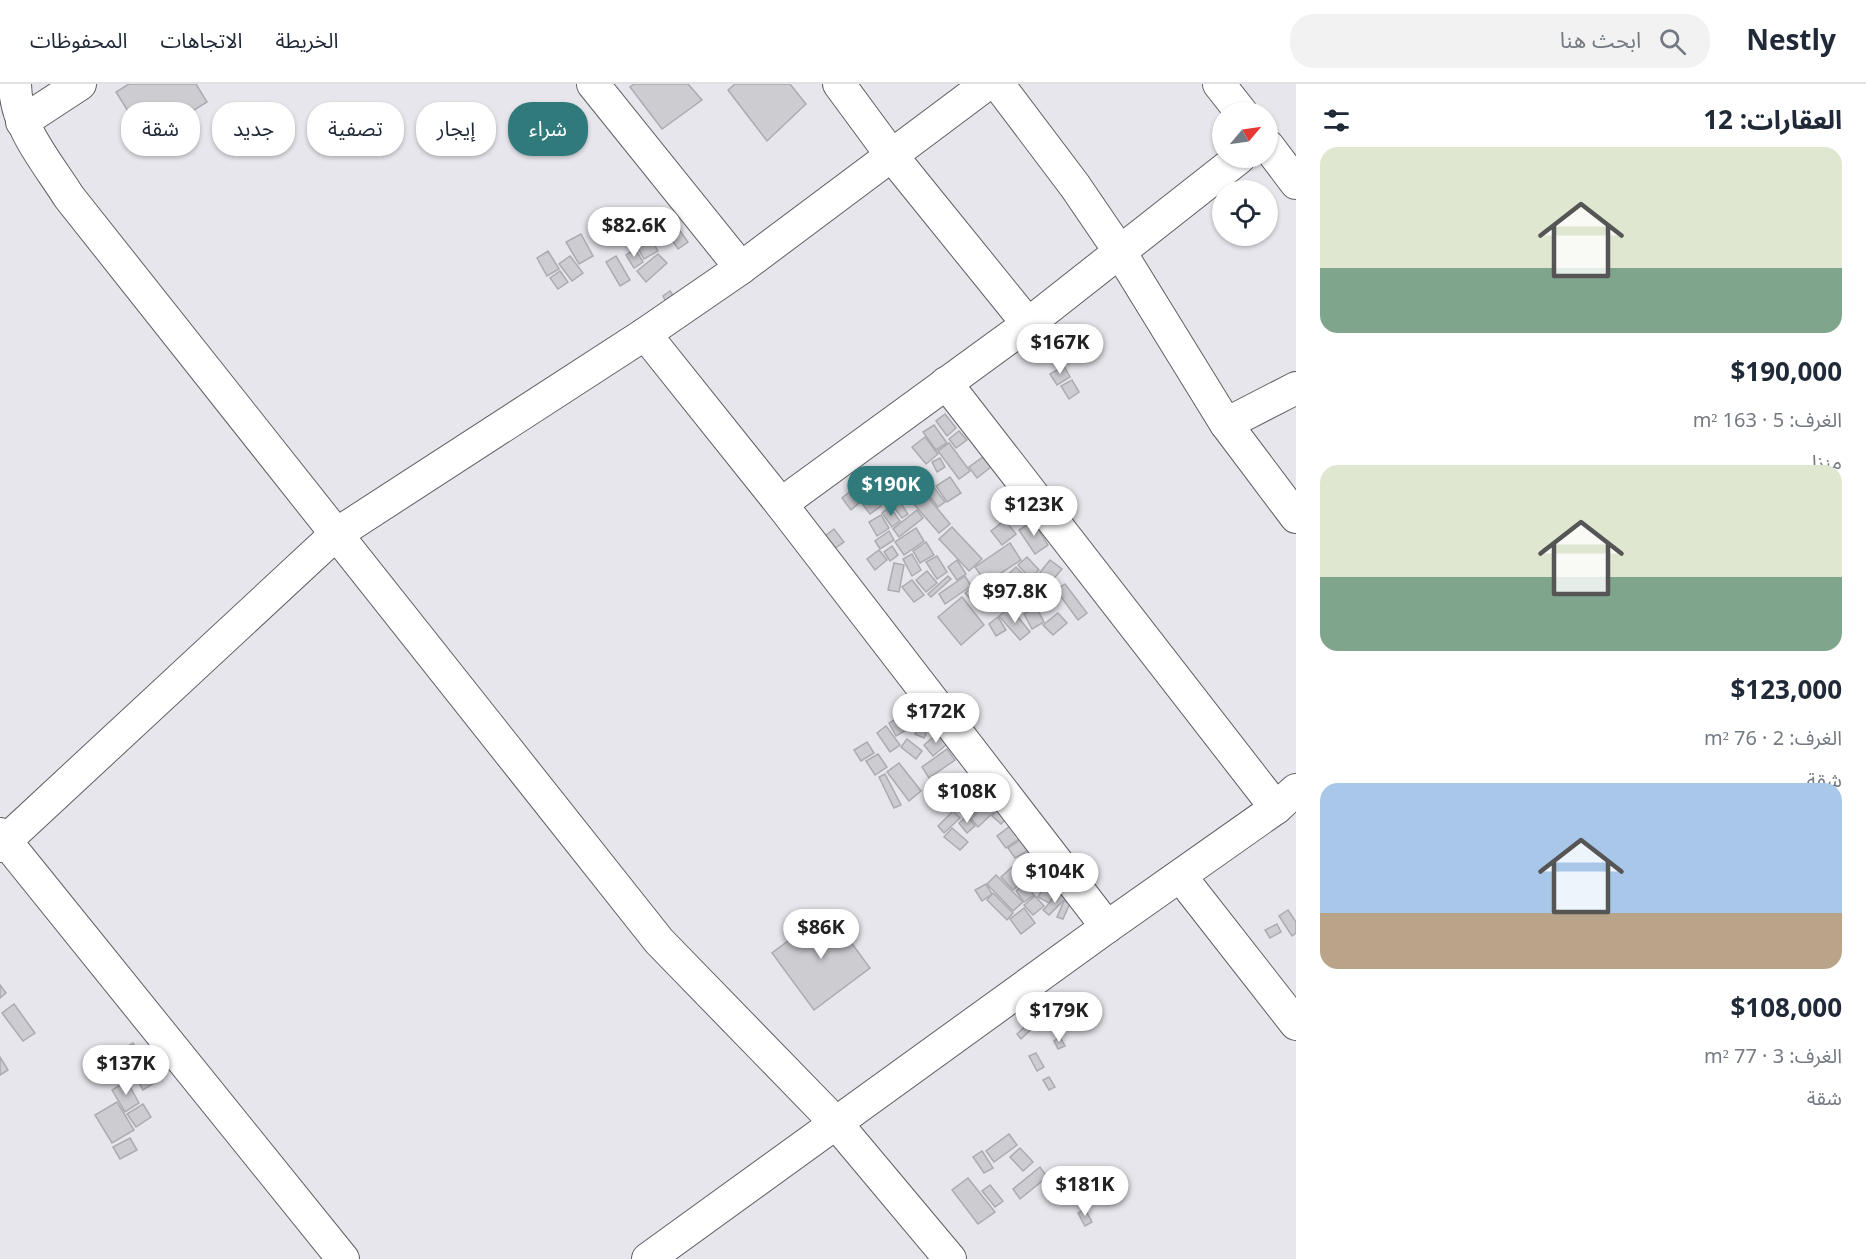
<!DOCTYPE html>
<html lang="ar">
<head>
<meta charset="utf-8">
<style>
  :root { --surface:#fff; --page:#f2f2f3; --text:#1f2937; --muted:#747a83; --line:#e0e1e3; --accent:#317a7b }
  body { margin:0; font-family:Georgia,"Noto Sans Arabic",serif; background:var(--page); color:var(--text); direction:rtl; height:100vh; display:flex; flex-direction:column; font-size:22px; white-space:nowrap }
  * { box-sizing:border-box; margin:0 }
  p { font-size:20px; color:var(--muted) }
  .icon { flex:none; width:33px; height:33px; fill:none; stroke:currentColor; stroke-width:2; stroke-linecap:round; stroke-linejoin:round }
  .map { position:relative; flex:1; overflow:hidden; direction:ltr }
  .sheet { display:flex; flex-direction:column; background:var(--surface); width:570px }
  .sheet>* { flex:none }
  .hud { position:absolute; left:18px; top:18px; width:570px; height:54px; direction:rtl; display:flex; gap:12px }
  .needle { width:39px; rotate:61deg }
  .tools { position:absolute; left:1212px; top:18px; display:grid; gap:12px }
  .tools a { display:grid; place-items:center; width:66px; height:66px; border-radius:50%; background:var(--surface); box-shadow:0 2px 4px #0004; font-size:30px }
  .price { position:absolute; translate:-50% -51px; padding:0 14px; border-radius:21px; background:#fff; color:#222; font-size:20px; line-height:39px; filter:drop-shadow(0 2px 3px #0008) }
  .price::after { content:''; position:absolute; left:50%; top:36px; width:18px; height:14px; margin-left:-9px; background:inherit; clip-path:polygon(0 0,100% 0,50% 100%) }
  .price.on { background:var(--accent); color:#fff }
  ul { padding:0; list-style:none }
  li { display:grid; align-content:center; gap:12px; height:318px; padding:0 24px }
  li span { display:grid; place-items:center; height:186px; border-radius:18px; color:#555 }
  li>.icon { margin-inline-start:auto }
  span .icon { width:108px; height:108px; fill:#fffc; stroke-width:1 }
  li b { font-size:26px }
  h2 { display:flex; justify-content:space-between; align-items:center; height:72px; padding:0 24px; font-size:26px }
  .tag { padding:0 21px; border-radius:24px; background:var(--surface); box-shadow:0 2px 4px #0004; font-size:21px; line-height:54px }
  .tag.on { background:var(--accent); color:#fff }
  header { display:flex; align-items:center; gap:36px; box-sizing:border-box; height:84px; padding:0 30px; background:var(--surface); border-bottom:2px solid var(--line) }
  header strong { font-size:28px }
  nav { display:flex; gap:33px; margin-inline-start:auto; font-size:21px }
  .search { width:420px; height:54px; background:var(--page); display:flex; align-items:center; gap:15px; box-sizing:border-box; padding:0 21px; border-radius:24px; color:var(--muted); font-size:22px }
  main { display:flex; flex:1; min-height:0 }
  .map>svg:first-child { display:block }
</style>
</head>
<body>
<header>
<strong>Nestly</strong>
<div class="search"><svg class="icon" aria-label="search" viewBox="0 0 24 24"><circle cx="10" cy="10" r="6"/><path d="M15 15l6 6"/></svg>ابحث هنا</div>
<nav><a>الخريطة</a><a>الاتجاهات</a><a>المحفوظات</a></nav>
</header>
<main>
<section class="sheet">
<h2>العقارات: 12<svg class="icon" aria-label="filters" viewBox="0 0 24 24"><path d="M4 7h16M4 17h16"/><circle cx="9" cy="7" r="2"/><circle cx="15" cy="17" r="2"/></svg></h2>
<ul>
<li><span style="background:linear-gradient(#dfe7d0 65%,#7fa58c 0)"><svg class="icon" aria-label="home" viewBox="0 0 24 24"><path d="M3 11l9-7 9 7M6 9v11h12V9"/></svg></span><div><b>$190,000</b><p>الغرف: 5 · 163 m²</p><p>منزل</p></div></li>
<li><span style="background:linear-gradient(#dfe7d0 60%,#7fa58c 0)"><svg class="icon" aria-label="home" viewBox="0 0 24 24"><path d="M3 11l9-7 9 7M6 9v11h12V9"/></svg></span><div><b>$123,000</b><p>الغرف: 2 · 76 m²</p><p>شقة</p></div></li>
<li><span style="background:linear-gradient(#a9c7e8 70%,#b9a48a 0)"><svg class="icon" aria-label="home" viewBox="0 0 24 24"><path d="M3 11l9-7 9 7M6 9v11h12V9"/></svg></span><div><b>$108,000</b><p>الغرف: 3 · 77 m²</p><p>شقة</p></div></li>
</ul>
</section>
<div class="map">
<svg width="1296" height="1175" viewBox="0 0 1296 1175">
  <rect width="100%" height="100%" fill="#e6e6ec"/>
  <g fill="#ccccd1" stroke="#abacb1" stroke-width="1.5">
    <polygon points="129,0 196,0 207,18 146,56 116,8"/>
    <polygon points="634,0 688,0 702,16 662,45 630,3"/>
    <polygon points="735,0 790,0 806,20 767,57 728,6"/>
    <polygon points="668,130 688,158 678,165 659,136"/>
    <polygon points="581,150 593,172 579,180 566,158"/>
    <polygon points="651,155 658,167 644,175 637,163"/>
    <polygon points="635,165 643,178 634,184 626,171"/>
    <polygon points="548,167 559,185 547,192 537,174"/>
    <polygon points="658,170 667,179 646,198 637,187"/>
    <polygon points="570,172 583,189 572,197 559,180"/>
    <polygon points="616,172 630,196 620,202 606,178"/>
    <polygon points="560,187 568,198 558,205 550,194"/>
    <polygon points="670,207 677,218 669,223 663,212"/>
    <polygon points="1064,282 1070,293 1057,301 1050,290"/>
    <polygon points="1072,296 1079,308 1069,315 1061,302"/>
    <polygon points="945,330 956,344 947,352 936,337"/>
    <polygon points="934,341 947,359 936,366 923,348"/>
    <polygon points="959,347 967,356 956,364 949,355"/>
    <polygon points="925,353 938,370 926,380 912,363"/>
    <polygon points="949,359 970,387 959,395 938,367"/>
    <polygon points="983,373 991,383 977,394 969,383"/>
    <polygon points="940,374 945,383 937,388 932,378"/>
    <polygon points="876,386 889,405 879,412 865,394"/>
    <polygon points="950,393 961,409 947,418 936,402"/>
    <polygon points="927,394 945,418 938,423 920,400"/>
    <polygon points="863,398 881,422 870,430 852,406"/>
    <polygon points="897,400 905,411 890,423 881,413"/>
    <polygon points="918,401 950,440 939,449 906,411"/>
    <polygon points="852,406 860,418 851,426 842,414"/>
    <polygon points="900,418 908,430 902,434 893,422"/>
    <polygon points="890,423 900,437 892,443 882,429"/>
    <polygon points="917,426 923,434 899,453 893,445"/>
    <polygon points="881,431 889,444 877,452 869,438"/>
    <polygon points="1005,436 1016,450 1002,461 991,447"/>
    <polygon points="1033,437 1048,461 1035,470 1019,446"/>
    <polygon points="952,443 982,475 969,487 939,455"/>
    <polygon points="916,444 924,457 904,471 895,458"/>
    <polygon points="834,445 844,458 825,471 816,459"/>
    <polygon points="889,447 894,456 880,465 875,457"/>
    <polygon points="926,458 934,471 920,479 913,467"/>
    <polygon points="1010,459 1021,476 986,499 975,483"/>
    <polygon points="892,462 898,471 890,477 884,468"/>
    <polygon points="879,466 887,476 875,486 867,475"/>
    <polygon points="912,470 921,486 912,492 903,475"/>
    <polygon points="937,472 947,488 937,495 926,478"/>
    <polygon points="1027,473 1039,486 1030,494 1018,481"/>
    <polygon points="957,476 966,490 957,496 948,483"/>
    <polygon points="1050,476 1062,485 1032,521 1021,512"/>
    <polygon points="894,479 904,481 899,508 888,506"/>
    <polygon points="1016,483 1030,497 1016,510 1003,495"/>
    <polygon points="927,487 937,499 926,508 916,496"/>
    <polygon points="948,492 951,495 931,513 928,510"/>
    <polygon points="965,492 971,502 945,520 939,510"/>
    <polygon points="912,496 924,511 914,518 902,503"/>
    <polygon points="1065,500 1087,529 1078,536 1056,506"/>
    <polygon points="975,501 988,515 978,523 965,509"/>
    <polygon points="1055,505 1060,514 1044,523 1040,514"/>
    <polygon points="962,513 984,541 961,561 938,533"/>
    <polygon points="1010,523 1030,548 1020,556 999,532"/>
    <polygon points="1036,523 1044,538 1032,545 1024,530"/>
    <polygon points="1058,529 1067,539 1053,551 1043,541"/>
    <polygon points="998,533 1006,546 996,552 989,540"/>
    <polygon points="920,626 923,631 917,635 914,631"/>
    <polygon points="902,631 910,644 896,652 889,639"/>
    <polygon points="922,635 931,639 924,654 915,650"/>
    <polygon points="886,642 900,661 890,668 877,649"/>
    <polygon points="938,649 947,660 933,672 924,661"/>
    <polygon points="907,655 922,667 916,675 901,663"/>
    <polygon points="867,658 874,669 861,677 854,666"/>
    <polygon points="947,665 955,676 929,694 922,683"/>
    <polygon points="878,670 887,683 875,691 866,677"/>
    <polygon points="899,679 921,707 909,717 887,688"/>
    <polygon points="885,690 901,721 894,724 879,693"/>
    <polygon points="982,708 988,717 980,722 974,713"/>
    <polygon points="971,715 979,725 970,733 962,723"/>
    <polygon points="989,717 997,725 978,743 971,735"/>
    <polygon points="997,726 1007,734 1001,740 992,732"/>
    <polygon points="953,727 960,734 944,749 938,742"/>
    <polygon points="967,732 975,742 967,749 959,739"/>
    <polygon points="1010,742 1019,755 1006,764 997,752"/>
    <polygon points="952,744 968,758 960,766 944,753"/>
    <polygon points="1020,756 1027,767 1015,774 1008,764"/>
    <polygon points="1027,767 1033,776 1025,782 1019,773"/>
    <polygon points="1037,776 1049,791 1039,799 1027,785"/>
    <polygon points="1012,783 1024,796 1013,806 1001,793"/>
    <polygon points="996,791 1023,818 1013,827 987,800"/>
    <polygon points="1047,798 1058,804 1049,819 1038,813"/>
    <polygon points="986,800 992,810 982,817 975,806"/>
    <polygon points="1025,800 1034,811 1024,818 1016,807"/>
    <polygon points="1060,808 1066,814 1049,831 1043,826"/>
    <polygon points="993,809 1013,829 1007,836 987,816"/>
    <polygon points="1035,812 1044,822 1033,831 1024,821"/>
    <polygon points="1064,817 1070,819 1063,835 1057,833"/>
    <polygon points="1024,824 1035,839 1021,850 1010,835"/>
    <polygon points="1288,826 1296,838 1296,849 1292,852 1279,832"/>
    <polygon points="828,827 870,884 814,926 772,869"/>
    <polygon points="1277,840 1281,848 1270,854 1265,846"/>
    <polygon points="0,901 6,909 0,914"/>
    <polygon points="14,920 35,949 23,957 2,929"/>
    <polygon points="1036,932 1040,937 1021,955 1017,950"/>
    <polygon points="1060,953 1065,962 1058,965 1054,957"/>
    <polygon points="133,959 156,998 143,1006 120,967"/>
    <polygon points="1036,969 1044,983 1037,987 1029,972"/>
    <polygon points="0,973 8,986 0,991"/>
    <polygon points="1049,993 1055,1003 1049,1006 1043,996"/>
    <polygon points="127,997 139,1019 125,1028 112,1006"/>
    <polygon points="117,1018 134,1046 112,1059 95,1031"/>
    <polygon points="143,1020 151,1033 136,1043 127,1030"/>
    <polygon points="1009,1050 1017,1061 994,1078 986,1067"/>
    <polygon points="130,1054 137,1066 120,1075 113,1063"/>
    <polygon points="1020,1064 1033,1078 1023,1087 1010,1073"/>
    <polygon points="982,1067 993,1084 984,1089 973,1073"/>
    <polygon points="1040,1083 1047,1093 1020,1115 1013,1105"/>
    <polygon points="968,1094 995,1128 978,1140 952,1106"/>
    <polygon points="1106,1097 1118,1115 1108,1121 1097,1103"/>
    <polygon points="990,1101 1003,1117 995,1123 982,1107"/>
    <polygon points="1085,1125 1092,1138 1085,1142 1078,1129"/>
  </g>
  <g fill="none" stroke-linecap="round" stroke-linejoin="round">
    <g stroke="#5f5f64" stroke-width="34">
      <g id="street">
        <path d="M15,0C15,42 47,78 69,113L659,857L836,1039L950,1175"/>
        <polyline points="593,0 741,184"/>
        <polyline points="839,0 892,72 1028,240"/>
        <polyline points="998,0 1075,102 1120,168 1226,340 1296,433"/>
        <polyline points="1219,0 1241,28"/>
        <polyline points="22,38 80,0"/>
        <polyline points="1268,62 1296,99"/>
        <polyline points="645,250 781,420 1107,843"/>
        <polyline points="946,299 1276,724"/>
        <polyline points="1226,340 1296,304"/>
        <polyline points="781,420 1028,240 1239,74"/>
        <polyline points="0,750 343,1175"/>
        <polyline points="0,762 335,451 645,250 741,184 987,0"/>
        <polyline points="1181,793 1296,940"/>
        <polyline points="648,1175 1107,843 1276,724 1296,706"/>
      </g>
    </g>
    <use href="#street" stroke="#fff" stroke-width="32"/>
  </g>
</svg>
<div class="tools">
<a><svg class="needle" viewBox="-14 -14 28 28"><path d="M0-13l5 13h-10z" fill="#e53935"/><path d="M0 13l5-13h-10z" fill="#747a83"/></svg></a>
<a><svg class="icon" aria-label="locate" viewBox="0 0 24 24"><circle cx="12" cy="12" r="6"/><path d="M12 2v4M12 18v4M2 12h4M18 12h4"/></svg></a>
</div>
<b class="price" style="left:634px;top:174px">$82.6K</b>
<b class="price" style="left:1060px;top:291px">$167K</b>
<b class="price on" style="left:891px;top:433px">$190K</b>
<b class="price" style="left:1034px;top:453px">$123K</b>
<b class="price" style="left:1015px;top:540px">$97.8K</b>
<b class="price" style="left:936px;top:660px">$172K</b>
<b class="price" style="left:967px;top:740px">$108K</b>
<b class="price" style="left:1055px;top:820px">$104K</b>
<b class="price" style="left:821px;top:876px">$86K</b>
<b class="price" style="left:1059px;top:959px">$179K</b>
<b class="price" style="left:126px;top:1012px">$137K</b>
<b class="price" style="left:1085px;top:1133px">$181K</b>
<div class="hud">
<a class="tag on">شراء</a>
<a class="tag">إيجار</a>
<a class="tag">تصفية</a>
<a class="tag">جديد</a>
<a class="tag">شقة</a>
</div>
</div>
</main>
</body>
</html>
